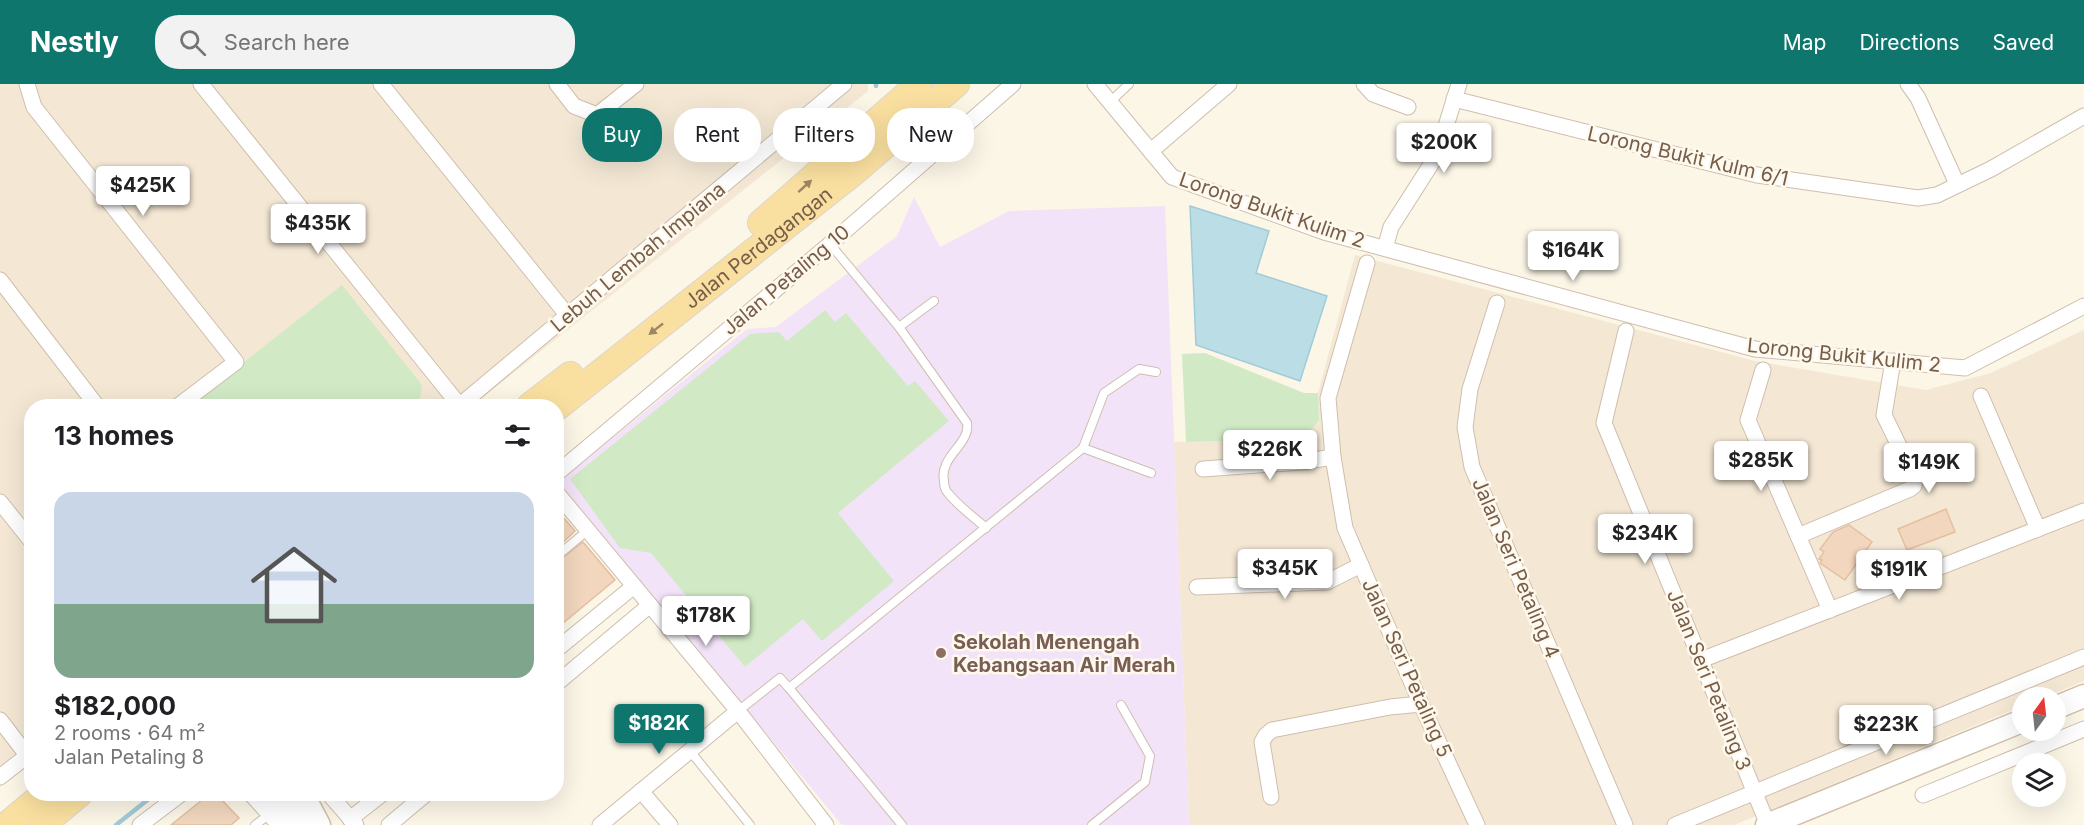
<!DOCTYPE html>
<html lang="en">
<head>
<meta charset="utf-8">
<style>
  :root { --surface:#fff; --page:#f2f2f2; --text:#202124; --muted:#757577; --accent:#0f766e }
  body { margin:0; font-family:Inter,sans-serif; background:var(--page); color:var(--text); height:100vh; display:flex; flex-direction:column; font-size:22px; white-space:nowrap }
  * { box-sizing:border-box; margin:0 }
  p { font-size:20px; color:var(--muted) }
  .icon { flex:none; width:33px; height:33px; fill:none; stroke:currentColor; stroke-width:2; stroke-linecap:round; stroke-linejoin:round }
  .map { position:relative; flex:1; overflow:hidden }
  .sheet { position:absolute; left:24px; top:315px; width:540px; height:402px; display:flex; flex-direction:column; background:var(--surface); border-radius:24px; box-shadow:0 6px 24px #0002 }
  .sheet>* { flex:none }
  .guide { position:absolute; left:582px; top:24px; width:570px; height:54px; display:flex; gap:12px }
  .needle { width:39px; rotate:15deg }
  .fabs { position:absolute; left:2012px; top:603px; display:grid; gap:12px }
  .fabs a { display:grid; place-items:center; width:54px; height:54px; border-radius:50%; background:var(--surface); box-shadow:0 6px 24px #0002; font-size:30px }
  .price { position:absolute; translate:-50% -51px; padding:0 14px; border-radius:6px; background:#fff; color:#222; font-size:20px; line-height:39px; filter:drop-shadow(0 2px 3px #0008) }
  .price::after { content:''; position:absolute; left:50%; top:36px; width:18px; height:14px; margin-left:-9px; background:inherit; clip-path:polygon(0 0,100% 0,50% 100%) }
  .price.selected { background:var(--accent); color:#fff }
  ul { padding:0; list-style:none }
  li { display:grid; align-content:center; gap:12px; height:318px; padding:0 30px }
  li span { display:grid; place-items:center; height:186px; border-radius:18px; color:#555 }
  li>.icon { margin-inline-start:auto }
  span .icon { width:108px; height:108px; fill:#fffc; stroke-width:1 }
  li b { font-size:26px }
  h2 { display:flex; justify-content:space-between; align-items:center; height:72px; padding:0 30px; font-size:26px }
  .tag { padding:0 21px; border-radius:24px; background:var(--surface); box-shadow:0 6px 24px #0002; font-size:21px; line-height:54px }
  .tag.selected { background:var(--accent); color:#fff }
  header { display:flex; align-items:center; gap:36px; box-sizing:border-box; height:84px; padding:0 30px; background:var(--accent); color:#fff }
  header strong { font-size:28px }
  nav { display:flex; gap:33px; margin-inline-start:auto; font-size:21px }
  .search { width:420px; height:54px; background:var(--page); display:flex; align-items:center; gap:15px; box-sizing:border-box; padding:0 21px; border-radius:24px; color:var(--muted); font-size:22px }
  .map>svg:first-child { display:block }
</style>
</head>
<body>
<header>
<strong>Nestly</strong>
<div class="search"><svg class="icon" aria-label="search" viewBox="0 0 24 24"><circle cx="10" cy="10" r="6"/><path d="M15 15l6 6"/></svg>Search here</div>
<nav><a>Map</a><a>Directions</a><a>Saved</a></nav>
</header>
<div class="map">
<svg width="2084" height="741" viewBox="0 0 2084 741">
  <rect width="100%" height="100%" fill="#fcf6e7"/>
  <g fill="#f4e8d5">
    <polygon points="0,0 868,0 868,7 472,322 32,322 31,676 0,703"/>
    <polygon points="1355,171 1755,277 1926,306 1991,289 2084,246 2084,597 2044,613 2022,614 2022,622 1734,741 1189,741 1174,358 1306,354 1319,336 1318,309"/>
  </g>
  <polygon fill="#f3e3f9" points="914,113 940,163 1009,127 1165,122 1189,741 842,741 558,398 747,245 776,243 897,152"/>
  <g fill="#d1eac5">
    <polygon points="342,201 422,301 419,322 188,322"/>
    <polygon points="825,226 835,238 846,229 908,302 915,297 949,337 838,429 894,497 822,557 803,535 745,583 651,469 620,464 570,395 750,250 779,248 787,257"/>
    <polygon points="1205,269 1304,309 1318,309 1319,336 1306,354 1186,358 1182,270"/>
  </g>
  <polygon fill="#bbdde6" stroke="#a1cbd8" stroke-width="1.5" points="1190,122 1269,147 1256,189 1327,212 1300,297 1196,261"/>
  <g fill="none" stroke-linecap="round" stroke-linejoin="round">
    <g stroke="#a1cbd8" stroke-width="4.5">
      <polyline points="876,0 876,2"/>
      <polyline points="116,741 155,710"/>
    </g>
  </g>
  <g fill="#f2d7be" stroke="#e4bf9f" stroke-width="1.5">
    <polygon points="556,425 575,447 556,465"/>
    <polygon points="1946,425 1955,448 1907,466 1898,445"/>
    <polygon points="1849,441 1872,458 1845,496 1820,479 1822,476 1819,475 1824,468 1820,465 1833,448"/>
    <polygon points="583,458 615,496 556,545 556,479"/>
    <polygon points="207,712 220,714 239,734 231,741 171,741"/>
  </g>
  <g fill="none" stroke-linecap="round" stroke-linejoin="round">
    <g stroke="#cebead" stroke-width="10">
      <g id="lane">
        <polyline points="1110,18 1129,0"/>
        <path d="M830,160L899,243L967,339C971,360 939,372 944,397C944,401 945,406 948,409C958,422 974,433 986,444"/>
        <polyline points="899,243 934,217"/>
        <polyline points="1083,364 1151,389"/>
        <polyline points="556,473 588,446"/>
        <polyline points="789,604 902,741"/>
        <polyline points="738,627 780,594 789,604 1083,364 1104,309 1139,285 1156,288"/>
        <polyline points="690,667 750,741"/>
        <polyline points="255,741 270,730"/>
        <polyline points="1092,741 1145,698 1150,672 1121,621"/>
      </g>
    </g>
    <g stroke="#cebead" stroke-width="17">
      <g id="street">
        <polyline points="27,0 34,23 236,278 178,322"/>
        <polyline points="201,0 460,322"/>
        <polyline points="381,0 568,232"/>
        <polyline points="557,0 574,22 597,31 636,0"/>
        <polyline points="1095,0 1172,93 1324,148 1755,265 1965,284 2084,222"/>
        <polyline points="1364,0 1373,10 1408,23"/>
        <polyline points="1908,0 1918,14 1957,100"/>
        <polyline points="1454,15 1757,91 1918,114 1937,111 1991,85 2084,32"/>
        <polyline points="1151,67 1229,0"/>
        <polyline points="1385,164 1391,143 1437,71 1459,0"/>
        <polyline points="1367,179 1328,314 1333,373 1345,444 1421,620 1477,741"/>
        <polyline points="0,196 97,322"/>
        <polyline points="1497,219 1470,305 1465,343 1472,383 1625,741"/>
        <polyline points="1626,247 1604,339 1768,741"/>
        <polyline points="1763,286 1748,336 1830,526"/>
        <polyline points="1981,312 2038,445"/>
        <polyline points="459,322 844,0"/>
        <polyline points="1203,385 1301,378 1333,373"/>
        <polyline points="556,390 830,160 1013,0"/>
        <polyline points="556,408 738,627 826,741"/>
        <polyline points="0,418 32,458"/>
        <polyline points="1798,452 1910,405 1914,402 1915,395 1884,331 1893,277"/>
        <polyline points="1197,503 1327,498 1361,481"/>
        <polyline points="556,566 634,502"/>
        <polyline points="1701,576 2084,427"/>
        <polyline points="556,600 650,521"/>
        <polyline points="0,636 27,671"/>
        <polyline points="0,693 32,668"/>
        <polyline points="641,707 670,741"/>
        <polyline points="251,710 279,741"/>
        <polyline points="329,710 356,741"/>
        <polyline points="1923,711 2084,645"/>
        <polyline points="1271,713 1262,658 1266,651 1272,646 1390,623 1421,620"/>
        <polyline points="350,735 382,710"/>
        <polyline points="140,741 181,710"/>
        <polyline points="389,741 426,710"/>
        <polyline points="600,741 738,627"/>
        <polyline points="1675,741 2084,573"/>
      </g>
    </g>
    <g stroke="#d1bfaa" stroke-width="25">
      <g id="secondary">
        <polyline points="2055,624 2084,612"/>
        <polyline points="273,710 289,730 303,741"/>
        <polyline points="298,710 309,722 319,741"/>
        <polyline points="1767,741 2022,637"/>
      </g>
    </g>
    <g stroke="#dbd5d0" stroke-width="28">
      <g id="primary">
        <polyline points="761,139 919,0"/>
        <polyline points="530,322 570,291"/>
        <path id="s1" d="M556,324L854,88L956,0"/>
        <polyline points="7,741 44,710"/>
        <polyline points="42,741 79,710"/>
      </g>
    </g>
    <use href="#lane" stroke="#fff" stroke-width="8"/>
    <use href="#street" stroke="#fff" stroke-width="15"/>
    <use href="#secondary" stroke="#fff" stroke-width="22"/>
    <use href="#primary" stroke="#fae0a0" stroke-width="26"/>
  </g>
  <defs><path id="oneway-solid" d="M-6-.8H1V-3.2L6.5 0L1 3.2V.8H-6Z" transform="scale(1.5)"/></defs>
  <g fill="#9e8564">
    <use href="#oneway-solid" transform="translate(805 102) rotate(-42)"/>
    <use href="#oneway-solid" transform="translate(656 245) rotate(142)"/>
  </g>
  <circle fill="#8d6e63" stroke="#fff9ed" stroke-width="2" cx="941" cy="569" r="6"/>
  <g text-anchor="middle" dominant-baseline="central" stroke-width="5" stroke-linejoin="round" paint-order="stroke">
    <g font-size="20" fill="#765e4b" stroke="#fff9ed">
      <text transform="translate(1688 72) rotate(13)">Lorong Bukit Kulm 6/1</text>
      <text transform="translate(1272 126) rotate(19)">Lorong Bukit Kulim 2</text>
      <text stroke="none"><textPath href="#s1" startOffset="258">Jalan Perdagangan</textPath></text>
      <text transform="translate(638 173) rotate(-40)">Lebuh Lembah Impiana</text>
      <text transform="translate(786 196) rotate(-40)">Jalan Petaling 10</text>
      <text transform="translate(1844 271) rotate(6)">Lorong Bukit Kulim 2</text>
      <text transform="translate(1516 484) rotate(67)">Jalan Seri Petaling 4</text>
      <text transform="translate(1407 584) rotate(66)">Jalan Seri Petaling 5</text>
      <text transform="translate(1709 596) rotate(68)">Jalan Seri Petaling 3</text>
    </g>
    <g font-size="20" font-weight="bold" fill="#785e54" stroke="#fff9ed" text-anchor="start">
      <text x="953" y="558">Sekolah Menengah<tspan x="953" dy="23">Kebangsaan Air Merah</tspan></text>
    </g>
  </g>
</svg>
<div class="fabs">
<a><svg class="needle" viewBox="-14 -14 28 28"><path d="M0-13l5 13h-10z" fill="#e53935"/><path d="M0 13l5-13h-10z" fill="#757577"/></svg></a>
<a><svg class="icon" aria-label="layers" viewBox="0 0 24 24"><path d="M12 4l9 5-9 5-9-5zM3 14l9 5 9-5"/></svg></a>
</div>
<b class="price" style="left:1444px;top:90px">$200K</b>
<b class="price" style="left:143px;top:133px">$425K</b>
<b class="price" style="left:318px;top:171px">$435K</b>
<b class="price" style="left:1573px;top:198px">$164K</b>
<b class="price" style="left:1270px;top:397px">$226K</b>
<b class="price" style="left:1761px;top:408px">$285K</b>
<b class="price" style="left:1929px;top:410px">$149K</b>
<b class="price" style="left:1645px;top:481px">$234K</b>
<b class="price" style="left:1285px;top:516px">$345K</b>
<b class="price" style="left:1899px;top:517px">$191K</b>
<b class="price" style="left:706px;top:563px">$178K</b>
<b class="price selected" style="left:659px;top:671px">$182K</b>
<b class="price" style="left:1886px;top:672px">$223K</b>
<div class="guide">
<a class="tag selected">Buy</a>
<a class="tag">Rent</a>
<a class="tag">Filters</a>
<a class="tag">New</a>
</div>
<section class="sheet">
<h2>13 homes<svg class="icon" aria-label="filters" viewBox="0 0 24 24"><path d="M4 7h16M4 17h16"/><circle cx="9" cy="7" r="2"/><circle cx="15" cy="17" r="2"/></svg></h2>
<ul>
<li><span style="background:linear-gradient(#c9d6e8 60%,#7fa58c 0)"><svg class="icon" aria-label="home" viewBox="0 0 24 24"><path d="M3 11l9-7 9 7M6 9v11h12V9"/></svg></span><div><b>$182,000</b><p>2 rooms · 64 m²</p><p>Jalan Petaling 8</p></div></li>
</ul>
</section>
</div>
</body>
</html>
